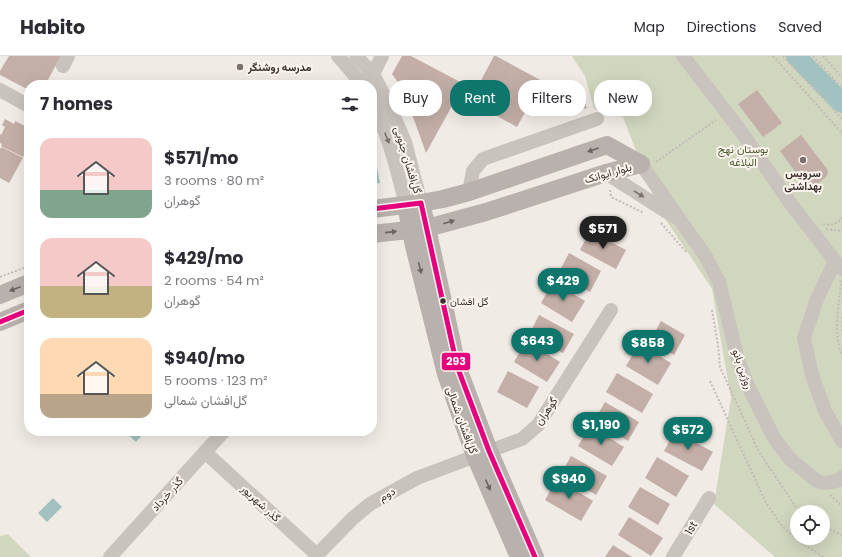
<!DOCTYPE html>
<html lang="en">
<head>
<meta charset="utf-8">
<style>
  :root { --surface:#fff; --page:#f2f2f3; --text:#2b2b33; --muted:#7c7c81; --line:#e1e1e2; --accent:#0f766e }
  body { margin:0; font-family:Poppins,Vazirmatn,sans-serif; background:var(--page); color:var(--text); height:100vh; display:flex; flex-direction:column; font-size:15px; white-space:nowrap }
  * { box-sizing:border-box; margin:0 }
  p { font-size:13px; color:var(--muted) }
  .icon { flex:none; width:22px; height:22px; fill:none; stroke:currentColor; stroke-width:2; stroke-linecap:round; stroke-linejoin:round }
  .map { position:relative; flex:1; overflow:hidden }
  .details { position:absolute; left:24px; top:24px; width:353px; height:356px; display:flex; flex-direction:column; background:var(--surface); border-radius:16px; box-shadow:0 4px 16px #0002 }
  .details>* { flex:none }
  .guide { position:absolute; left:389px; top:24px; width:380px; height:36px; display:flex; gap:8px }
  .controls { position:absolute; left:790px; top:449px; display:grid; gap:8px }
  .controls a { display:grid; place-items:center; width:40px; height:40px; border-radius:50%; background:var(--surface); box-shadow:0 4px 16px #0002; font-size:20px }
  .price { position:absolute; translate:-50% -34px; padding:0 9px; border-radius:14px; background:var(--accent); color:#fff; font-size:13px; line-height:26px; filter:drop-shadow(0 1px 2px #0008) }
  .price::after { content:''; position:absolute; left:50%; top:24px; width:12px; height:9px; margin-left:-6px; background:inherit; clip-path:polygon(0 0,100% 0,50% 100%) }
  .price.current { background:#222; color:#fff }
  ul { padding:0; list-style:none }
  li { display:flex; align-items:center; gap:12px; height:100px; padding:0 16px }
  li span { display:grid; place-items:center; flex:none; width:112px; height:80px; border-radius:12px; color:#555 }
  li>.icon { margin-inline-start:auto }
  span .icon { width:48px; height:48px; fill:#fffc; stroke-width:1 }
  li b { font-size:17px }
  h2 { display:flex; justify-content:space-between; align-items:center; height:48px; padding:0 16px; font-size:17px }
  .tag { padding:0 14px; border-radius:16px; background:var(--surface); box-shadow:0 4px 16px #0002; font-size:14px; line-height:36px }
  .tag.current { background:var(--accent); color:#fff }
  header { display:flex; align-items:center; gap:24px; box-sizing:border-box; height:56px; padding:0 20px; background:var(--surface); border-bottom:1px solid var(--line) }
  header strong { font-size:19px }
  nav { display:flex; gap:22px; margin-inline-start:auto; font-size:14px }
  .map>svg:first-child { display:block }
</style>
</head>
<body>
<header>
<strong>Habito</strong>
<nav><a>Map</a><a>Directions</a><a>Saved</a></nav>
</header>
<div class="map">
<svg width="842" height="501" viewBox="0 0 842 501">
  <rect width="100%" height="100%" fill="#f0ebe5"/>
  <g fill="#d1d6bf" fill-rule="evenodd">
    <path d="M572,0H842V501H775L714,448L731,342L712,233L658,152L623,61L594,53L585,20ZM797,456H823V482H797Z"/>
    <polygon points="8,478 31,501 0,501 0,480"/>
  </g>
  <g fill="#a1c2c1">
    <polygon points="372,86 380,127 372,128"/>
    <polygon points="124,375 138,375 142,379 136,386"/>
    <polygon points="53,442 62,451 47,466 38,457"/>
  </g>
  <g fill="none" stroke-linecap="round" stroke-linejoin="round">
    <polyline stroke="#a1c2c1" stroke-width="20" points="796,0 842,47"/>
  </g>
  <g fill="#c3afa7">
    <polygon points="9,0 61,0 45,29 29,29 29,34 0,19 0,15"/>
    <polygon points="402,0 411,0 464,28 426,97 403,33 392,18"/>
    <polygon points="494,0 496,0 542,25 517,71 470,45"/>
    <polygon points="757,34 782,67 763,81 738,48"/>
    <polygon points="580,35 587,52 583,53 581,50 568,56 563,42"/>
    <polygon points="5,63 14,68 15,65 29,72 29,90 23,101 1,90 2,88 0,87 0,78 1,79 5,71 2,69"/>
    <polygon points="801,79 827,113 828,116 827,120 813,132 808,132 805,129 780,95"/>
    <polygon points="2,91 23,102 9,127 0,122 0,93"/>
    <polygon points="590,175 626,194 616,213 580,194"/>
    <polygon points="569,197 601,215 590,236 558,218"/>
    <polygon points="553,226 585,245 572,266 541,247"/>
    <polygon points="539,259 574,278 563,297 529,279"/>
    <polygon points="661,265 685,279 674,299 650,285"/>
    <polygon points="526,285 560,306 547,326 514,306"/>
    <polygon points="639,288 671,307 658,329 626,310"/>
    <polygon points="508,315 539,331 527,352 497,336"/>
    <polygon points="617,317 653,338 642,357 606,336"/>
    <polygon points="605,346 639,366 628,385 594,365"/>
    <polygon points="590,370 624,391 612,410 578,390"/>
    <polygon points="675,375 713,396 702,415 664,395"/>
    <polygon points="571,400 607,420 596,439 561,418"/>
    <polygon points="657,401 689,420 676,441 645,422"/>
    <polygon points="557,423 593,445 581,465 545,444"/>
    <polygon points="640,431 670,448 658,469 628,451"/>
    <polygon points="629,461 663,482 651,500 618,479"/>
    <polygon points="613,489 632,501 605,501"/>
  </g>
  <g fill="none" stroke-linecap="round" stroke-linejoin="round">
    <g stroke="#c2bbb6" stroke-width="2" stroke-dasharray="2 2" stroke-linecap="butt">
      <polyline points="773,0 842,77"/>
      <polyline points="783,0 842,63"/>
      <polyline points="813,0 842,32"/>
      <polyline points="823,0 842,21"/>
      <polyline points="656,106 716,64"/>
      <polyline points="610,134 611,141 644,157"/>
      <polyline points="661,167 687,197"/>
      <path d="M823,168C831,170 837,168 842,162"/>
      <polyline points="826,173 842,175"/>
      <polyline points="0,221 29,210"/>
      <path d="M840,224L841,227C839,247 833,281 842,299"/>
      <polyline points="712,254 718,289 720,311 759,396 796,451 803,456"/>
      <polyline points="842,261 842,277"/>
      <polyline points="710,325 766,447 782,470 799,486 824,501"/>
      <polyline points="830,439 842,450"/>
      <polyline points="823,469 829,473 842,479"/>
    </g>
    <g stroke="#c9c3be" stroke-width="14">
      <polyline points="338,0 363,29"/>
      <polyline points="356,0 373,18 389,49 405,86 421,147"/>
      <polyline points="683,0 740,74 791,148 835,205 842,213"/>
      <polyline points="63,10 68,0"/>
      <polyline points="365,24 373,18 382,0"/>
      <polyline points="0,34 29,50"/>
      <path d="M372,46C389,79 397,114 406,149"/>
      <polyline points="641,108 706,201 719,226 738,304 748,330 774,382 790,403 817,425 824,427 832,426 839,424 842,421"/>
      <polyline points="606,117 675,161"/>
      <polyline points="469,136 473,115 483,103 597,63"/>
      <polyline points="835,205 817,243 804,282 812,319 825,355 842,385"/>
      <polyline points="205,396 317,499"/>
      <polyline points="110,501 224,375"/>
      <polyline points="315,501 353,462 370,448 417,422 489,395 522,383 538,369 611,254"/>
      <polyline points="673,501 709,442"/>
    </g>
    <g stroke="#b8b1ad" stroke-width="18">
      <polyline points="421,147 427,172 457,310 489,395 535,501"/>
      <polyline points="406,149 414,190 446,318 475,400 519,501"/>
      <polyline points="372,153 421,147 443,143 469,136 607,89 641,108"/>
      <polyline points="372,178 427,172 486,156 606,117 641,108"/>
      <polyline points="0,239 29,227"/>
      <polyline points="0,266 29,254"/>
    </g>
    <g stroke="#fbf5ee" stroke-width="8">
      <g id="bus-1">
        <polyline points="372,153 421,147 457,310 489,395 535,501"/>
        <polyline points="0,266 29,254"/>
      </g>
    </g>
    <use href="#bus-1" stroke="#e5007d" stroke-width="5"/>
  </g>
  <defs><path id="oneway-solid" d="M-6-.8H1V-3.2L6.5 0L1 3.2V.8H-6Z"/></defs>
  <g fill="#7b726d">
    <use href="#oneway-solid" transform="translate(387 82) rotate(68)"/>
    <use href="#oneway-solid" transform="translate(639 138) rotate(32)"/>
  </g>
  <g fill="#6d645f">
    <use href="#oneway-solid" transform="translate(593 94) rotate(161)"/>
    <use href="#oneway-solid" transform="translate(449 166) rotate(-16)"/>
    <use href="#oneway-solid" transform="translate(391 176) rotate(-6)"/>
    <use href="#oneway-solid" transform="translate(420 212) rotate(76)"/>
    <use href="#oneway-solid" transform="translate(15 233) rotate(159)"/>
    <use href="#oneway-solid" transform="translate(488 429) rotate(66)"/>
  </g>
  <g fill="#7a716c" stroke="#fbf5ee" stroke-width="1.5">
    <circle cx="240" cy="11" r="4"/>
    <circle cx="803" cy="104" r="4"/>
  </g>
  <circle fill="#3b302b" stroke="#fbf5ee" stroke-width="1.5" cx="443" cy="245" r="3.5"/>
  <g text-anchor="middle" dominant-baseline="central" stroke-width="4" stroke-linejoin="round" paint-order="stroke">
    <g font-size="10" fill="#3b302b" stroke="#fbf5ee" text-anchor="start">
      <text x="450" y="245">گل افشان</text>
    </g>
    <g font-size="11" font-weight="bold" fill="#3b302b" stroke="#fbf5ee" text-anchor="start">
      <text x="248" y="11">مدرسه روشنگر</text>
      <text x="803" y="117" text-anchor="middle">سرویس<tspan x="803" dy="13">بهداشتی</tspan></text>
    </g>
    <g font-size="11" fill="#4a5a2e" stroke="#fbf5ee">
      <text x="743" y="93">بوستان نهج<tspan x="743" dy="13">البلاغه</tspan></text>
    </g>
    <g font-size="11" fill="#3b302b" stroke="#fbf5ee">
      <text transform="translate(408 104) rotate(73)">گل‌افشان جنوبی</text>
      <text transform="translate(608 117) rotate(-16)">بلوار ایوانک</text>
      <text transform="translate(743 313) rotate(71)">روژین بانو</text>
      <text transform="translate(546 355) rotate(-55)">گوهران</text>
      <text transform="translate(462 364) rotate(70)">گل‌افشان شمالی</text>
      <text transform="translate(167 438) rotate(-48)">گذر خرداد</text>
      <text transform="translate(387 438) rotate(-30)">دوم</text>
      <text transform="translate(261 447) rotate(43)">گذر شهریور</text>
      <text transform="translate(691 472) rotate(-59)">1st</text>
    </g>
  </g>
  <rect stroke="#fbf5ee" stroke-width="1.5" x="441" y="296" width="30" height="19" rx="4" fill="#e5007d"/>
  <g font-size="11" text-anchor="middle" font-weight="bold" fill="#fff">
    <text x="456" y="309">293</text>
  </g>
</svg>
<div class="controls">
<a><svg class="icon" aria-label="locate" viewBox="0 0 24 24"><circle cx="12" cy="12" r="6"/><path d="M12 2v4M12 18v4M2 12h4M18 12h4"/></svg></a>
</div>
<b class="price current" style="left:603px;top:194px">$571</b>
<b class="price" style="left:563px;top:246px">$429</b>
<b class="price" style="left:537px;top:306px">$643</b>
<b class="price" style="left:648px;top:308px">$858</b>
<b class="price" style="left:601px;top:390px">$1,190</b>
<b class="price" style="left:688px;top:395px">$572</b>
<b class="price" style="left:569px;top:444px">$940</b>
<div class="guide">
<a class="tag">Buy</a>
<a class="tag current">Rent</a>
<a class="tag">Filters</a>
<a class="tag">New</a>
</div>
<section class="details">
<h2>7 homes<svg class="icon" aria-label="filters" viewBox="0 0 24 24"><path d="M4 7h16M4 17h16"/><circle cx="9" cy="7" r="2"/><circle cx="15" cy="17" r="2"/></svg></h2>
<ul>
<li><span style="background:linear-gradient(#f6c9c9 65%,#7fa58c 0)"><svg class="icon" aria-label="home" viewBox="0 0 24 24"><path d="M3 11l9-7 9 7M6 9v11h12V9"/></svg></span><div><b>$571/mo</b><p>3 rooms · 80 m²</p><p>گوهران</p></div></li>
<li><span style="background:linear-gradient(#f6c9c9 60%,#c2b280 0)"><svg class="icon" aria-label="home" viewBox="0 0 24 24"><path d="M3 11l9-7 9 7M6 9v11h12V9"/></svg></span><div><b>$429/mo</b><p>2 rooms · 54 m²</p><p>گوهران</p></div></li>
<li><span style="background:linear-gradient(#ffd9b3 70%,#b9a48a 0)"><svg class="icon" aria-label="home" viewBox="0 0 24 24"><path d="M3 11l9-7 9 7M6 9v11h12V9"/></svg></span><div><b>$940/mo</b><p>5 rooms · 123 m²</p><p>گل‌افشان شمالی</p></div></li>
</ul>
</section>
</div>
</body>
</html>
